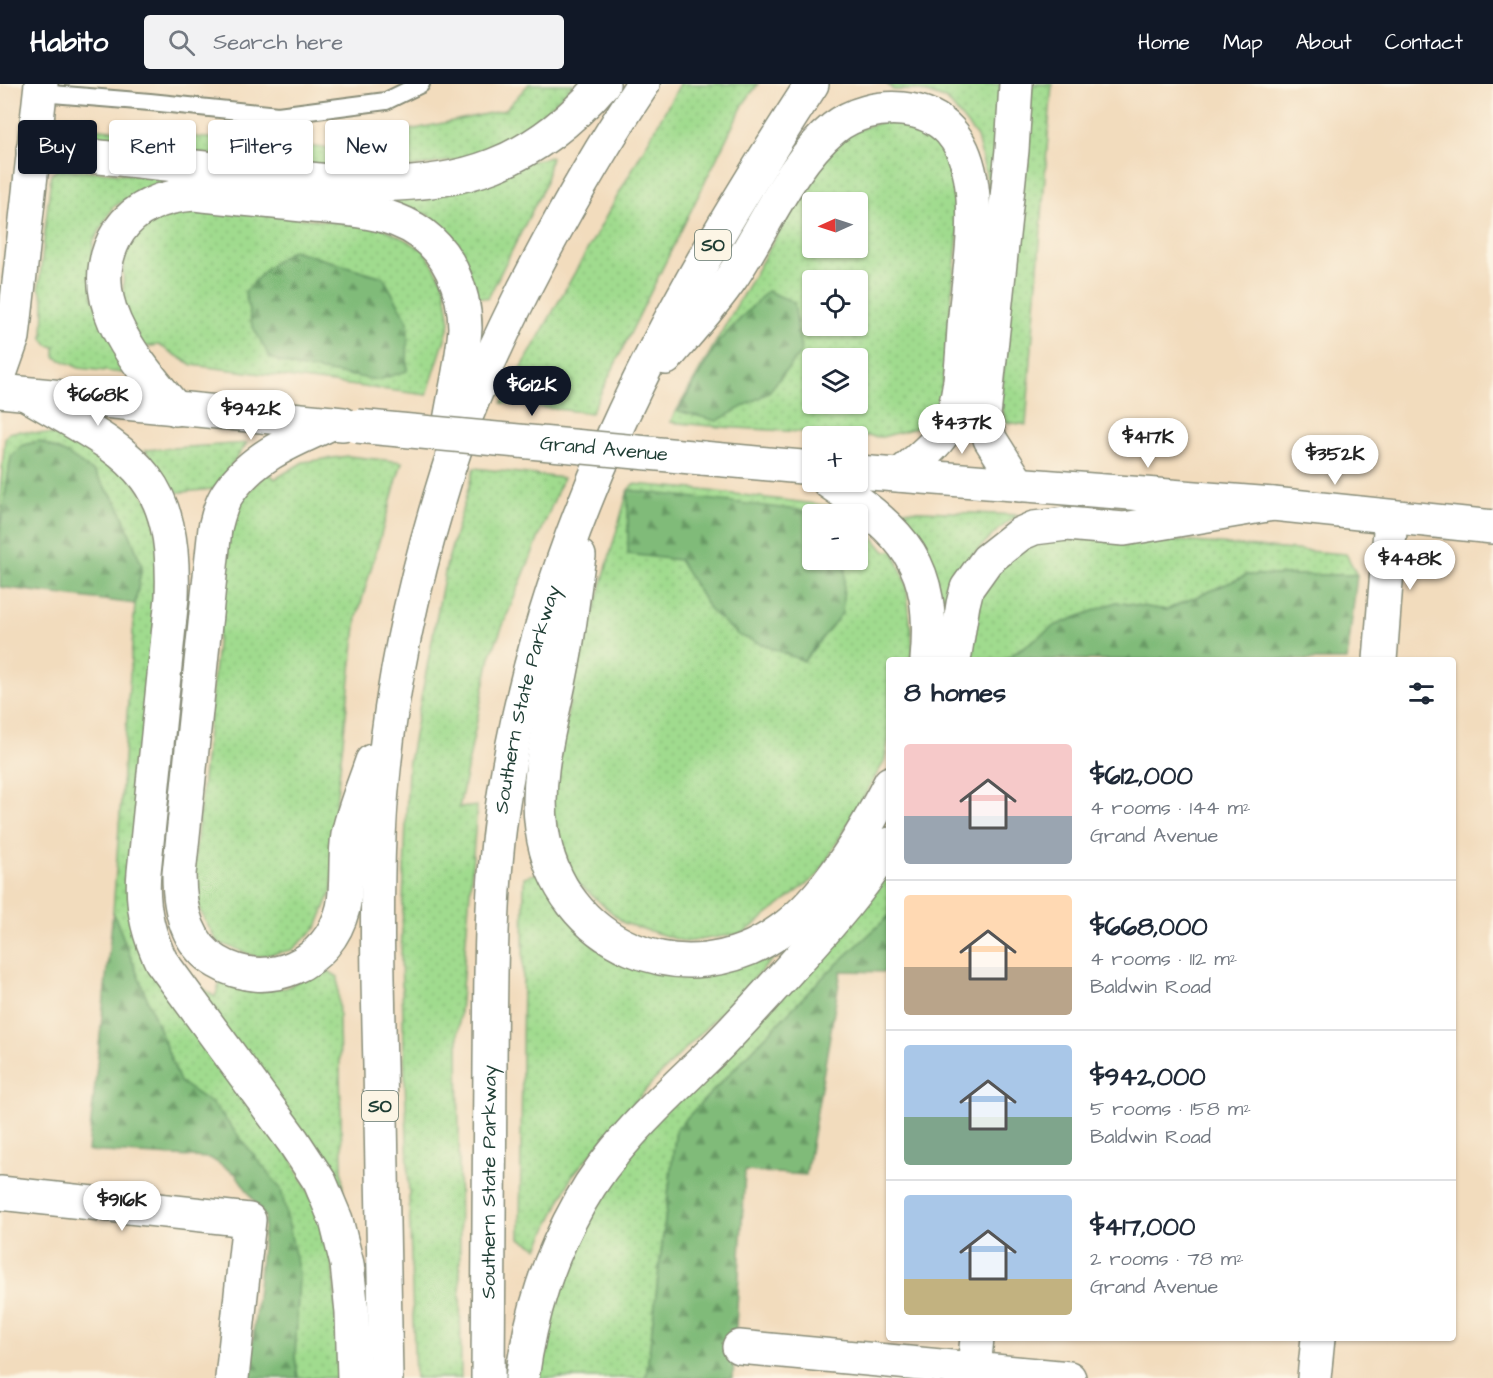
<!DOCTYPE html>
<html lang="en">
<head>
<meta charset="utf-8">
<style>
  :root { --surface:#fff; --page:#f2f2f3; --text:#1f2937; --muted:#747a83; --line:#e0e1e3; --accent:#111827 }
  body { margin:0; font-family:"Architects Daughter",sans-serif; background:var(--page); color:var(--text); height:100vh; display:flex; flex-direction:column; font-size:22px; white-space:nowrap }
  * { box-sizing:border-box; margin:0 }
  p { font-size:20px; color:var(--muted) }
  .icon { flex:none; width:33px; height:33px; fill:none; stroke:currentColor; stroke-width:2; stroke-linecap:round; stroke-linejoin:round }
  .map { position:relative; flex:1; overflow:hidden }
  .side { position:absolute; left:886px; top:573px; width:570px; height:684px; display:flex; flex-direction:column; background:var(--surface); border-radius:6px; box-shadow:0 2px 4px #0004 }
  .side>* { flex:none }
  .guide { position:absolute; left:18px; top:36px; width:570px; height:54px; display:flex; gap:12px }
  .needle { width:39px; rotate:267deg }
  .fabs { position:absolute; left:802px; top:108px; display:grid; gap:12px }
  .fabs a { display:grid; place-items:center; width:66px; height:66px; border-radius:6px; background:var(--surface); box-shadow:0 2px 4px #0004; font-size:30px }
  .price { position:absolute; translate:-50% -51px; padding:0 14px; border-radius:21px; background:#fff; color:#222; font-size:20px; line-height:39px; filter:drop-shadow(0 2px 3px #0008) }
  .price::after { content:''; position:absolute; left:50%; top:36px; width:18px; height:14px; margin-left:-9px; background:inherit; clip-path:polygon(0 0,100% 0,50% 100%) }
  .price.active { background:var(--accent); color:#fff }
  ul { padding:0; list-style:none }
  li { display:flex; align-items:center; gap:18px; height:150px; padding:0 18px }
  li+li { border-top:2px solid var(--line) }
  li span { display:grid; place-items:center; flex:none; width:168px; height:120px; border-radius:6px; color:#555 }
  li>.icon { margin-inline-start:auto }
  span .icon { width:72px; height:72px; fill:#fffc; stroke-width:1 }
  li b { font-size:26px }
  h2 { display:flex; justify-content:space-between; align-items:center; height:72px; padding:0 18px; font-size:26px }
  .chip { padding:0 21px; border-radius:6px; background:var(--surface); box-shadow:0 2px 4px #0004; font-size:21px; line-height:54px }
  .chip.active { background:var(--accent); color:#fff }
  header { display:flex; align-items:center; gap:36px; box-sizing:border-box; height:84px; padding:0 30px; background:var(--accent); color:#fff }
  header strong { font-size:28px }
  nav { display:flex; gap:33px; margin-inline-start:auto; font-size:21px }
  .search { width:420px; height:54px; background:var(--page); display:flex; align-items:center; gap:15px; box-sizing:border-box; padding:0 21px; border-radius:6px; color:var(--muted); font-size:22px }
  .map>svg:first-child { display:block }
</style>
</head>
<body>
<header>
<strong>Habito</strong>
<div class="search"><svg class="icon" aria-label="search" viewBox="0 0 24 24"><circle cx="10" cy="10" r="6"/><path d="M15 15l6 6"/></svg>Search here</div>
<nav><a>Home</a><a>Map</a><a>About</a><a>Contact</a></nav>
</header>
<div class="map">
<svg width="1493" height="1294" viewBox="0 0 1493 1294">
  <defs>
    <pattern id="grass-dots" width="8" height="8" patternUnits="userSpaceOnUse" patternTransform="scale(1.5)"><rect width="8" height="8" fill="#a0db8e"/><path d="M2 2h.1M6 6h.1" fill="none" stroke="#89bd7b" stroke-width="1.8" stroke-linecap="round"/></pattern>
    <pattern id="forest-firs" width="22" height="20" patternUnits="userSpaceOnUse" patternTransform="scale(1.5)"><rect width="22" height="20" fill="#80bb79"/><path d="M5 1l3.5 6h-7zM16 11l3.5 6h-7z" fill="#689964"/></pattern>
  </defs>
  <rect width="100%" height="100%" fill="#fcf5e5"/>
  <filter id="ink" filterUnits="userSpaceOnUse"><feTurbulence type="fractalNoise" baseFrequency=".0167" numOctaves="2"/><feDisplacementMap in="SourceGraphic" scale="12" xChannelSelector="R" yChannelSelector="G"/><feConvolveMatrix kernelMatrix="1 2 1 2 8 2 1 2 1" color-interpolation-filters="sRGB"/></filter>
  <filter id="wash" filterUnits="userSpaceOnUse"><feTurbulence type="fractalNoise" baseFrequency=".008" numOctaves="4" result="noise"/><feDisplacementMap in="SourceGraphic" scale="24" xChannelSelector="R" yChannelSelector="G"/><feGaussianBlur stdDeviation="1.35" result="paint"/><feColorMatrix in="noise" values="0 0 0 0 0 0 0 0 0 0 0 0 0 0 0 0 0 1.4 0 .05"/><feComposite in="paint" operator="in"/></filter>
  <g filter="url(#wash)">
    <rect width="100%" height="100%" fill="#f2dcbd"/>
    <g fill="url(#grass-dots)" stroke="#608c61" stroke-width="1.5" fill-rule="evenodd">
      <polygon points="529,0 574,0 536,37 469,74 393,86 306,82 60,53 54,44 70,38 88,44 325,64 505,26"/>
      <polygon points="680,0 758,0 744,19 591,329 502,319"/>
      <polygon points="887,0 1001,0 990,107 977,53 947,16 918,6 893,6"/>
      <polygon points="1032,0 1052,0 1026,341 1006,338 1000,320"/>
      <path d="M884,37L915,42L949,68L963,103L940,322L931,340L882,353L721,343L670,338L825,67L848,49ZM813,118H858V164H813ZM813,196H858V242H813ZM813,274H858V320H813Z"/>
      <polygon points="551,73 545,101 488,214 471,212 469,190 459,166 428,131 368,111"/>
      <polygon points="58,85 186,94 144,105 113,123 93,159 92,212 125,281 122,289 79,284 55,273 55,263 48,261 43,255 44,217 39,203 51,91"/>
      <polygon points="189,122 382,143 424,166 444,199 450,239 427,311 192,281 159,261 143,263 124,226 123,171 151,132"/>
      <polygon points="18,347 78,353 119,378 152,423 161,477 130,805 291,1074 329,1147 343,1294 298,1294 295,1273 299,1189 214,1021 180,998 113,828 135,520 142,482 119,422 94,388 11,373 0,446 0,411 5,354 9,349"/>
      <polygon points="247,359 214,405 172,409 159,385 145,366"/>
      <polygon points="348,372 402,378 357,533 334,737 332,806 317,843 292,866 257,873 217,858 195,817 194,782 231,426 268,388 275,395 303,378"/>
      <polygon points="474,384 563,394 490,573 459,724 477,722 458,952 461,1294 415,1294 401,874 408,683 446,483"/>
      <polygon points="633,400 694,405 839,423 848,430 813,430 813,476 858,476 858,440 873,453 885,468 893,466 906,499 913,564 910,576 890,576 889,655 884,678 818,791 744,849 686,858 624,839 573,795 551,724 571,610 628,406"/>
      <polygon points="900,426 1018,431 998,446 964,479 943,538 933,478 918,450"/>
      <polygon points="1079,449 1346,470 1357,491 1247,491 1166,526 1116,518 1019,565 1005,576 968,576 979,516 999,477 1033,454"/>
      <polygon points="889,780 889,832 821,895 676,1045 646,1294 535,1294 563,1179 623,1067"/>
      <polygon points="542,788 558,816 594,862 660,890 808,839 649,1002 572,1092 538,1164 520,1154 524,793"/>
      <polygon points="322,883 338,893 343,1123 193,897 215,913 220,898 247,905 286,904"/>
    </g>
    <g fill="url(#forest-firs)" stroke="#507c56" stroke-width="1.5">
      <polygon points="292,166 383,193 408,237 407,287 378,296 292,282 270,274 252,241 245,208 268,183"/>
      <polygon points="767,207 794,218 801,268 768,309 717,337 678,327 719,257"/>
      <polygon points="39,357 67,370 94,388 119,422 142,482 135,520 0,503 0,446 11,373 21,362"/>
      <polygon points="628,406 823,429 825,430 813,430 813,476 846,476 842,529 804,577 738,551 710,526 679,476 628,470"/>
      <polygon points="1247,491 1357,491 1347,576 1005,576 1054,542 1116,518 1166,526"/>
      <polygon points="113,828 180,998 214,1021 281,1105 299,1189 295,1273 298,1294 249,1294 265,1133 236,1090 210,1074 88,1067"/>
      <polygon points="889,832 889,888 841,887 806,1091 745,1087 733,1294 646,1294 676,1045 821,895"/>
    </g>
  </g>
  <g filter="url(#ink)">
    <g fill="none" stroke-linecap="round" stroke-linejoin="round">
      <g stroke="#888c78" stroke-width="20">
        <polyline id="lane" points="40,9 150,18 278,31 386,17 421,0"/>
      </g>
      <g stroke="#888c78" stroke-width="36">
        <g id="street">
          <polyline points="0,290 13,253 41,0"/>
          <polyline points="1380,576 1391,434"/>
          <polyline points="0,1109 249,1136 232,1294"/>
          <polyline points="739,1263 1069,1294"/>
          <polyline points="973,1294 977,1254"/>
          <polyline points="1314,1294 1318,1254"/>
        </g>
      </g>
      <g stroke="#888c78" stroke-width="36">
        <g id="secondary">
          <polyline points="0,307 343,340"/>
          <polyline points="702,374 813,384"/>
          <polyline points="858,388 1273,420 1493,443"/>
        </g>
      </g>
      <g stroke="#888c78" stroke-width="36">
        <g id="highway">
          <polyline points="1016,0 1012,66 984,331 990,355 1019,401"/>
          <path d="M33,66L357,100C461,104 534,80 603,0"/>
          <path d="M666,274C688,248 712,222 732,193C763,147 790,80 834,44C853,29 878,23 902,25C1000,34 971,167 965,232C962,263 963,311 949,339C939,360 917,376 900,391"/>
          <path d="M26,310C125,369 177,383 172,513L144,788C141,820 147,848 161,877L293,1057L320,1098L336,1136L347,1180L352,1228L354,1294"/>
          <path d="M176,325C136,277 77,212 119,147C136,122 165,112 194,110C230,114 266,117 303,121C361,127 423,126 452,187C460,204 465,224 465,244C463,276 454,311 449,343"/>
          <path d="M332,339C292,357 253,372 228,409C221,419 218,432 215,444L179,790C179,823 186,860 217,878C267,908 329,881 343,824C348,800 344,775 348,751C353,726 364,701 372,677"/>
          <path d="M829,398C904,449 936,479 927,576"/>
          <path d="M579,472C573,509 570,547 562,584C552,638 534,690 542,745C558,861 685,915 780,847C827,814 864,749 890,699"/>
          <polyline points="954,576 963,520 967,504 987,476 1020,450 1034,444 1067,440 1124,445 1273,420"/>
          <path d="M386,1294C384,1190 382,1086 380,982C378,906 376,829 379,752C385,613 418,472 463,341C480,295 502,249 524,205C560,135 599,66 643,0"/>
          <path id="s1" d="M488,1294C489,1189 489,1084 490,979C491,896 490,814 501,732C538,457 663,229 812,0"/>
          <path d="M522,1294C531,1229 548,1175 580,1118C613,1059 665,1014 712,968C741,939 769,908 796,878C830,841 863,803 890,760"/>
        </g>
      </g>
      <use href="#lane" stroke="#fff" stroke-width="16"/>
      <use href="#street" stroke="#fff" stroke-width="33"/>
      <use href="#secondary" stroke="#fff" stroke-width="33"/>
      <use href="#highway" stroke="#fff" stroke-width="33"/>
      <g stroke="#888c78" stroke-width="36" stroke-linecap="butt">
        <g id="secondary-bridge">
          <path id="s2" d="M357,342L702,374"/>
        </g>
      </g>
      <use href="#secondary-bridge" stroke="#fff" stroke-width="33"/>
    </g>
  </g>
  <g text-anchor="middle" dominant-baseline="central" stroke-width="5" stroke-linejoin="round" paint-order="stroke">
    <g fill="#fcf5e5" stroke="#617469" stroke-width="1.5">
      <rect x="695" y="146" width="36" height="30" rx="4.5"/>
      <rect x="362" y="1007" width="36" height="30" rx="4.5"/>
    </g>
    <g font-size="18" font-weight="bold" fill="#1f3d34">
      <text x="713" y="161">SO</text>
      <text x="380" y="1022">SO</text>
    </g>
    <g font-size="20" fill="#1f3d34" stroke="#fcf5e5">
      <text stroke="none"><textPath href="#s2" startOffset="248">Grand Avenue</textPath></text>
      <text stroke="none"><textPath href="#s1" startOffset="682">Southern State Parkway</textPath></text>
      <text stroke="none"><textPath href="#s1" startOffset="196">Southern State Parkway</textPath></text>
    </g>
  </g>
</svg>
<div class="fabs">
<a><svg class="needle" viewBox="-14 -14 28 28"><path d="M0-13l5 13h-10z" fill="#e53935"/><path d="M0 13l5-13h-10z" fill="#747a83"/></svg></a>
<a><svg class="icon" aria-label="locate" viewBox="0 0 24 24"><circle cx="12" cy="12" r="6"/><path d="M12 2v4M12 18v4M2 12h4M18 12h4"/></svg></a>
<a><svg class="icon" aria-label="layers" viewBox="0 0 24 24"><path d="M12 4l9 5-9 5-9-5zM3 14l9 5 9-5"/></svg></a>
<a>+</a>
<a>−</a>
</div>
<b class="price active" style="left:532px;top:333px">$612K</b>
<b class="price" style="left:98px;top:343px">$668K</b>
<b class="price" style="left:251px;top:357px">$942K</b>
<b class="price" style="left:962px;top:371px">$437K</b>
<b class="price" style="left:1148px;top:385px">$417K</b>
<b class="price" style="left:1335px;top:402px">$352K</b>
<b class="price" style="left:1410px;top:507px">$448K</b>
<b class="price" style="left:122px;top:1148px">$916K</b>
<div class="guide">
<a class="chip active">Buy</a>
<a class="chip">Rent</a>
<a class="chip">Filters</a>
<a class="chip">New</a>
</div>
<section class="side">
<h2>8 homes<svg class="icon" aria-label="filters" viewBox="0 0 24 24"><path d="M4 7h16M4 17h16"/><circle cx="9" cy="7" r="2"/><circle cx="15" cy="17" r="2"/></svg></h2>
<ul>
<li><span style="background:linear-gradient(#f6c9c9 60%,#9aa5b1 0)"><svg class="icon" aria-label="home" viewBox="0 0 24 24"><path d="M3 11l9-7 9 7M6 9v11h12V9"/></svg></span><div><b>$612,000</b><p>4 rooms · 144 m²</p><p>Grand Avenue</p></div></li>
<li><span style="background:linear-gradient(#ffd9b3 60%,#b9a48a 0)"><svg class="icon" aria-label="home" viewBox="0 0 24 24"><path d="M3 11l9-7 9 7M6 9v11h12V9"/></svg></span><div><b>$668,000</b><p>4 rooms · 112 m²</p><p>Baldwin Road</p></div></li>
<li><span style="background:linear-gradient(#a9c7e8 60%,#7fa58c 0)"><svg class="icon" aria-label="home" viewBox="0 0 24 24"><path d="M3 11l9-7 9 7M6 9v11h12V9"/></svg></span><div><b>$942,000</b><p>5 rooms · 158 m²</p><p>Baldwin Road</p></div></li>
<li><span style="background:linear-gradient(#a9c7e8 70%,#c2b280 0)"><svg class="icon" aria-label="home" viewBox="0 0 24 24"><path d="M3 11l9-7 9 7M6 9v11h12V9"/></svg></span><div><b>$417,000</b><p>2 rooms · 78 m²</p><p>Grand Avenue</p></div></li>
</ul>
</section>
</div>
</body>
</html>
